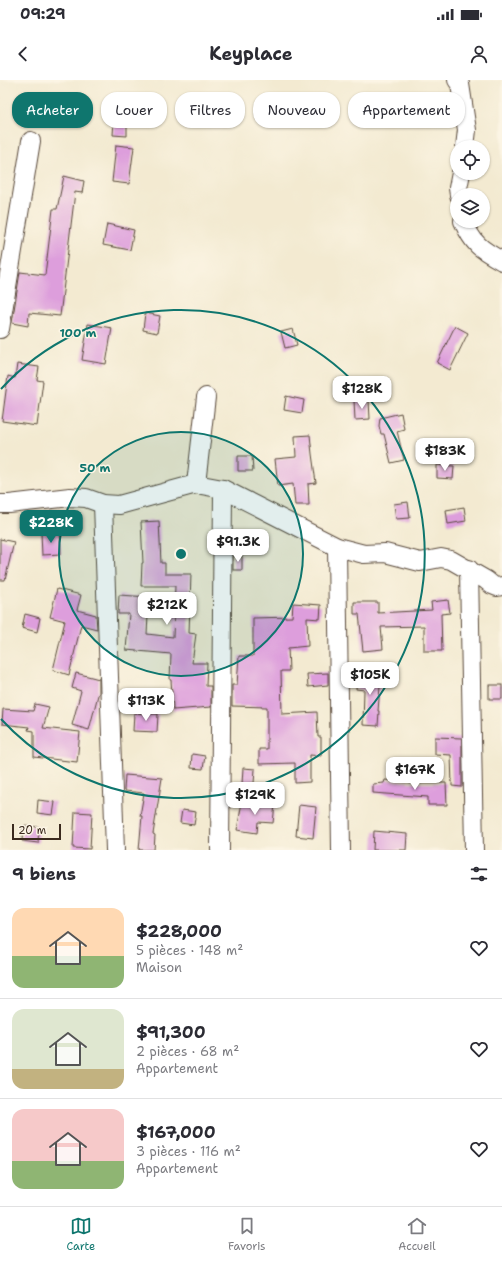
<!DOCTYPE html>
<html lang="fr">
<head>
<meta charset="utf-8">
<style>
  :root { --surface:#fff; --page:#f2f2f3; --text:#2b2b33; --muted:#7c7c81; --line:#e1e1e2; --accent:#0f766e }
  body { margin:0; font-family:"Shantell Sans",sans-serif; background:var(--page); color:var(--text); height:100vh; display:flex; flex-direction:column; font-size:15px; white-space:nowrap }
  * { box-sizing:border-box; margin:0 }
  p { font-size:13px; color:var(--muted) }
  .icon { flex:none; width:22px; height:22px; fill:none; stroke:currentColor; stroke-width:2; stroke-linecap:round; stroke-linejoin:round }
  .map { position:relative; height:770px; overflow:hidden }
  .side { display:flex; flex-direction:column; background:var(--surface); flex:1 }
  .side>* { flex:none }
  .top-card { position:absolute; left:12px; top:12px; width:478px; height:36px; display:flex; gap:8px }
  .tools { position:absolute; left:450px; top:60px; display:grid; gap:8px }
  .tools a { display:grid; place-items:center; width:40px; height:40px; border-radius:50%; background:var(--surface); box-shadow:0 1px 3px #0004; font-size:20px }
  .scale { position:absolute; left:12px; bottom:10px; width:49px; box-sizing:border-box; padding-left:4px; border:2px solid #3b2a1e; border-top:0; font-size:11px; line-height:14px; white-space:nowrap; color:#3b2a1e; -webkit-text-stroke:3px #fcf5e5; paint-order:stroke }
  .price { position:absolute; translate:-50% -34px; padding:0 9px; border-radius:8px; background:#fff; color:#222; font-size:13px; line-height:26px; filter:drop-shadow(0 1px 2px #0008) }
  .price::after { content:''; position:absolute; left:50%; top:24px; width:12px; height:9px; margin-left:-6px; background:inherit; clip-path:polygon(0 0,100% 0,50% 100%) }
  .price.on { background:var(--accent); color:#fff }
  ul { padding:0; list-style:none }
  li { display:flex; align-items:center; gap:12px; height:100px; padding:0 12px }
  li+li { border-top:1px solid var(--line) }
  li span { display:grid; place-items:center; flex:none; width:112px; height:80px; border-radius:12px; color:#555 }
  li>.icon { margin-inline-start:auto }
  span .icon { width:48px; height:48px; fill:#fffc; stroke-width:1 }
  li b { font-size:17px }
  h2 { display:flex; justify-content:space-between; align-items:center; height:48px; padding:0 12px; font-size:17px }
  .chip { padding:0 14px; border-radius:16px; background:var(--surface); box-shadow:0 1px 3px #0004; font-size:14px; line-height:36px }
  .chip.on { background:var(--accent); color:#fff }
  .status { display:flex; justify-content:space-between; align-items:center; height:28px; padding:0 20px; background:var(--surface); direction:ltr }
  .status svg { height:11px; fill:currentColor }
  header { display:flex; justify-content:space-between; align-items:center; height:52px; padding:0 12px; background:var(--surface); font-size:18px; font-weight:700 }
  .tabs { display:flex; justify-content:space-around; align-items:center; height:56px; border-top:1px solid var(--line); background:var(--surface); font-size:11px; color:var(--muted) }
  .tabs a { display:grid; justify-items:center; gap:2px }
  .tabs .on { color:var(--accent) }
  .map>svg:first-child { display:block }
</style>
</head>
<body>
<div class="status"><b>09:29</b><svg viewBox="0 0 49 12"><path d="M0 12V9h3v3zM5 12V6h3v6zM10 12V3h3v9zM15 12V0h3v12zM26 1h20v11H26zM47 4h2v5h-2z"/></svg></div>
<header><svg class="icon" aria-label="back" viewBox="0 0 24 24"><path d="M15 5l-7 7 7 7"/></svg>Keyplace<svg class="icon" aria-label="person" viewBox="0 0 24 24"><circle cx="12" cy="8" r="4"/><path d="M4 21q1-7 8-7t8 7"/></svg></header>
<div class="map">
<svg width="502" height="770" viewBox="0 0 502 770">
  <rect width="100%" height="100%" fill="#fcf5e5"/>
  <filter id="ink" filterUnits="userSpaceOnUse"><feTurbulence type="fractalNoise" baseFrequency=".025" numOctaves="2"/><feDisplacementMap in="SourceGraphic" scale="8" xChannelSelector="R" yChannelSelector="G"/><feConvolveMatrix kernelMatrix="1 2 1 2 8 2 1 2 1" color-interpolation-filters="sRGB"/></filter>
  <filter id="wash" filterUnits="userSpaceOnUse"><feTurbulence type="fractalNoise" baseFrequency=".012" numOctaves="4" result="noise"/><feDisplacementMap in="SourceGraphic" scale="16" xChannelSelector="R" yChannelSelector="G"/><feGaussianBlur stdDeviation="0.9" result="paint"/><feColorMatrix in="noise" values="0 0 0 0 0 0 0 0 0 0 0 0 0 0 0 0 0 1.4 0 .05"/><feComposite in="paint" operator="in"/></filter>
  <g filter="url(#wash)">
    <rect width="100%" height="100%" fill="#f3ead1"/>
    <g id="blocks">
      <g fill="#dd9edc">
        <polygon points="114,40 127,40 127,56 113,55"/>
        <polygon points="116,65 134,67 129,104 112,102"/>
        <polygon points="64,96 84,101 82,113 75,112 60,236 29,233 28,246 12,243 20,192 45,195 53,129 57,129"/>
        <polygon points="107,144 134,150 130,170 103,165"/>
        <polygon points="145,233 160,236 157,253 143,250"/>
        <polygon points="88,244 112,248 106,284 82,280"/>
        <polygon points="455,246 468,253 450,290 437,283"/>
        <polygon points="293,249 297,265 285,268 281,252"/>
        <polygon points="17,284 39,287 37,300 43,301 37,346 2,341 8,296 15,298"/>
        <polygon points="286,316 304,320 302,333 284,330"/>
        <polygon points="354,320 369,320 370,339 355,340"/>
        <polygon points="401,333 404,349 397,351 404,380 391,383 384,354 381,354 379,346 380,338"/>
        <polygon points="310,355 312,374 316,403 308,404 309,425 295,425 293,404 278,406 275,379 296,377 295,356"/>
        <polygon points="238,376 252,376 253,391 238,391"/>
        <polygon points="437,385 454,386 453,399 437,398"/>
        <polygon points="408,422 410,438 396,439 394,424"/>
        <polygon points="464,427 466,441 448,444 446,430"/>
        <polygon points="159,441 161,483 165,483 165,494 191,494 189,553 196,554 192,583 207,583 206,606 211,606 211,627 173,630 171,600 170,600 171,574 126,570 129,534 118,534 119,515 149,517 147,554 173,557 175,506 141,506 142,483 143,483 141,442"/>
        <polygon points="60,452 61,474 42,475 41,453"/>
        <polygon points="0,459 14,462 5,500 0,500"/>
        <rect x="233" y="476" width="9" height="14"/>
        <polygon points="57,509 81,515 77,530 96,535 97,549 81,545 69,595 53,590 65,541 50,537"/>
        <polygon points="448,520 450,533 441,534 442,571 424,571 424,546 381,547 383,569 363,571 359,534 354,534 354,522 378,522 378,533 432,530 431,522"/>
        <polygon points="293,523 321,525 320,539 307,538 308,566 288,568 289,591 281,591 282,634 317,632 318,657 321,657 321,676 310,675 310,702 295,703 295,683 259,684 259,669 267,669 267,627 232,626 232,605 237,605 239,576 253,576 253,538 292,537"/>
        <polygon points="25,534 40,538 37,552 22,548"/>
        <polygon points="357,592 381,594 378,631 379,631 378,646 363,645 364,610 356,609"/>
        <polygon points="76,593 99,599 99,613 98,615 89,650 72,645 81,611 72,608"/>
        <polygon points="328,593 328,605 308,607 307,594"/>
        <rect x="489" y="605" width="13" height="14"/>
        <polygon points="35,624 49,627 43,648 80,652 77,682 34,677 34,651 28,650 29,647 2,644 3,629 33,631"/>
        <polygon points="134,633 158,634 157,652 133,651"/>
        <polygon points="435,657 462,658 462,707 452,706 451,675 435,674"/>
        <polygon points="192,674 205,676 203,689 191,688"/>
        <polygon points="243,688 255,689 254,703 242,704"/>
        <polygon points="125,695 162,698 153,754 155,755 154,770 139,770 142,736 140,736 144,713 124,711"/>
        <polygon points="385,700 409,702 409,703 446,703 447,725 428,725 428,717 373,713 373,704 384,703"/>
        <polygon points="38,720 55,722 53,735 37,733"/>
        <polygon points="242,722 275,724 273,743 258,742 257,753 237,750"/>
        <polygon points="299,725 316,727 313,758 296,756"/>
        <polygon points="182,730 196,732 194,745 180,743"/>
        <polygon points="75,732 92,733 90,769 73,768"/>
        <polygon points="23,746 39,747 38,763 22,761"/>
        <polygon points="374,751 407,754 406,770 373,770"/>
      </g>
    </g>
  </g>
  <g filter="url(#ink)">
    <use href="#blocks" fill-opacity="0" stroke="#574739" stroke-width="1"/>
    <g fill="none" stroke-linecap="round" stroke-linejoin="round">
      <g stroke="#574739" stroke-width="20">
        <g id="minor">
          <polyline points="457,0 460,4 467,50 465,67"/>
          <polyline points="459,115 458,108 461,93"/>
          <path d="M463,141C473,164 480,169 502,181"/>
          <polyline points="0,249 31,61"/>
          <polyline points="196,404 206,317"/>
          <polyline points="0,424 9,424 70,417 86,418 103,424 119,425 196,404 223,409 337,467 364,474 385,473 420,482 441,478 451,480 486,500 492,505 497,507 502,506"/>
          <polyline points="103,424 115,770"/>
          <polyline points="337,467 341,770"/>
          <polyline points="469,489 474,770"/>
          <polyline points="220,770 223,409"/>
        </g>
      </g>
      <use href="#minor" stroke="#fff" stroke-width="18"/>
    </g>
  </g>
  <circle cx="181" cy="474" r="122" fill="#0f766e" fill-opacity=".12"/>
  <g fill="none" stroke="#0f766e" stroke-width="2">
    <circle cx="181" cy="474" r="122"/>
    <path d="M1 309A244 244 0 1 1 1 639"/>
  </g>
  <circle cx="181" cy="474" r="6" fill="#0f766e" stroke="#fcf5e5" stroke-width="2"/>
  <g font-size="12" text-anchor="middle" font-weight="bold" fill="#0f766e" stroke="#fcf5e5" stroke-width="3" stroke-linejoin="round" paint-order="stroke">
    <text x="78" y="257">100 m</text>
    <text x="95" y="392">50 m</text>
  </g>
</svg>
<div class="tools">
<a><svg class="icon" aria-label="locate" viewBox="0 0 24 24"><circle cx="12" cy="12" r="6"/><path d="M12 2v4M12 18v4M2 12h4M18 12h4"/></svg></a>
<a><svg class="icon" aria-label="layers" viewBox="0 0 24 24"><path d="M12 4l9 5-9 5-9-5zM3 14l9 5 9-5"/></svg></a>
</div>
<div class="scale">20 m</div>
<b class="price" style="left:362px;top:330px">$128K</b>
<b class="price" style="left:445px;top:392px">$183K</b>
<b class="price on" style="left:51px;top:464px">$228K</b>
<b class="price" style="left:238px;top:483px">$91.3K</b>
<b class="price" style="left:167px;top:546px">$212K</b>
<b class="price" style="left:370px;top:616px">$105K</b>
<b class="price" style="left:146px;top:642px">$113K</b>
<b class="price" style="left:415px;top:711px">$167K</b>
<b class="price" style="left:255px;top:736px">$129K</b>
<div class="top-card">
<a class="chip on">Acheter</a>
<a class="chip">Louer</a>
<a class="chip">Filtres</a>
<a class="chip">Nouveau</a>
<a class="chip">Appartement</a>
</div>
</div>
<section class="side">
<h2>9 biens<svg class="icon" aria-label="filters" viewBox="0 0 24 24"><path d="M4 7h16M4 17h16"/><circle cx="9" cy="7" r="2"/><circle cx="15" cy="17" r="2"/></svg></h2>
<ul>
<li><span style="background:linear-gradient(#ffd9b3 60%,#8fb573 0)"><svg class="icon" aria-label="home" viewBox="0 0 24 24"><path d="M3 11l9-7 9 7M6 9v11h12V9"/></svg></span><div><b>$228,000</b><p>5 pièces · 148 m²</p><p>Maison</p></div><svg class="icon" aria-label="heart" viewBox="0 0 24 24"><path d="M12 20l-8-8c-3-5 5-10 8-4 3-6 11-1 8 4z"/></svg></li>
<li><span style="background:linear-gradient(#dfe7d0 75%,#c2b280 0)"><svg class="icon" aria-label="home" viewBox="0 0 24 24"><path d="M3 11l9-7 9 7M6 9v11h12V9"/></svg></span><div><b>$91,300</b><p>2 pièces · 68 m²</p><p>Appartement</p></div><svg class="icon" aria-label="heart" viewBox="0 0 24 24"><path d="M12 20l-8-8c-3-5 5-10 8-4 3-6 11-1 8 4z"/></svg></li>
<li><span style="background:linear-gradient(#f6c9c9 65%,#8fb573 0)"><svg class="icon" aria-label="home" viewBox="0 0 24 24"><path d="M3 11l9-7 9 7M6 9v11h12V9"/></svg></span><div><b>$167,000</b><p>3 pièces · 116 m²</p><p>Appartement</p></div><svg class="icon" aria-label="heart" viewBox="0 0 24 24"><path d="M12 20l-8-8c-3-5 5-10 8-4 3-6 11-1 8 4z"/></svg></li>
</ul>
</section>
<nav class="tabs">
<a class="on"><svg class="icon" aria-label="map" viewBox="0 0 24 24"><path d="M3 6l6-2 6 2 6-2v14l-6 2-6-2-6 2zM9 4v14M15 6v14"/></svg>Carte</a>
<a><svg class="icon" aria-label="saved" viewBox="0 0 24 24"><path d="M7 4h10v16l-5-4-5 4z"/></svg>Favoris</a>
<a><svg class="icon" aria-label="home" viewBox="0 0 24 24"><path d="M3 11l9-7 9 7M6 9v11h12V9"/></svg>Accueil</a>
</nav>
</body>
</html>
